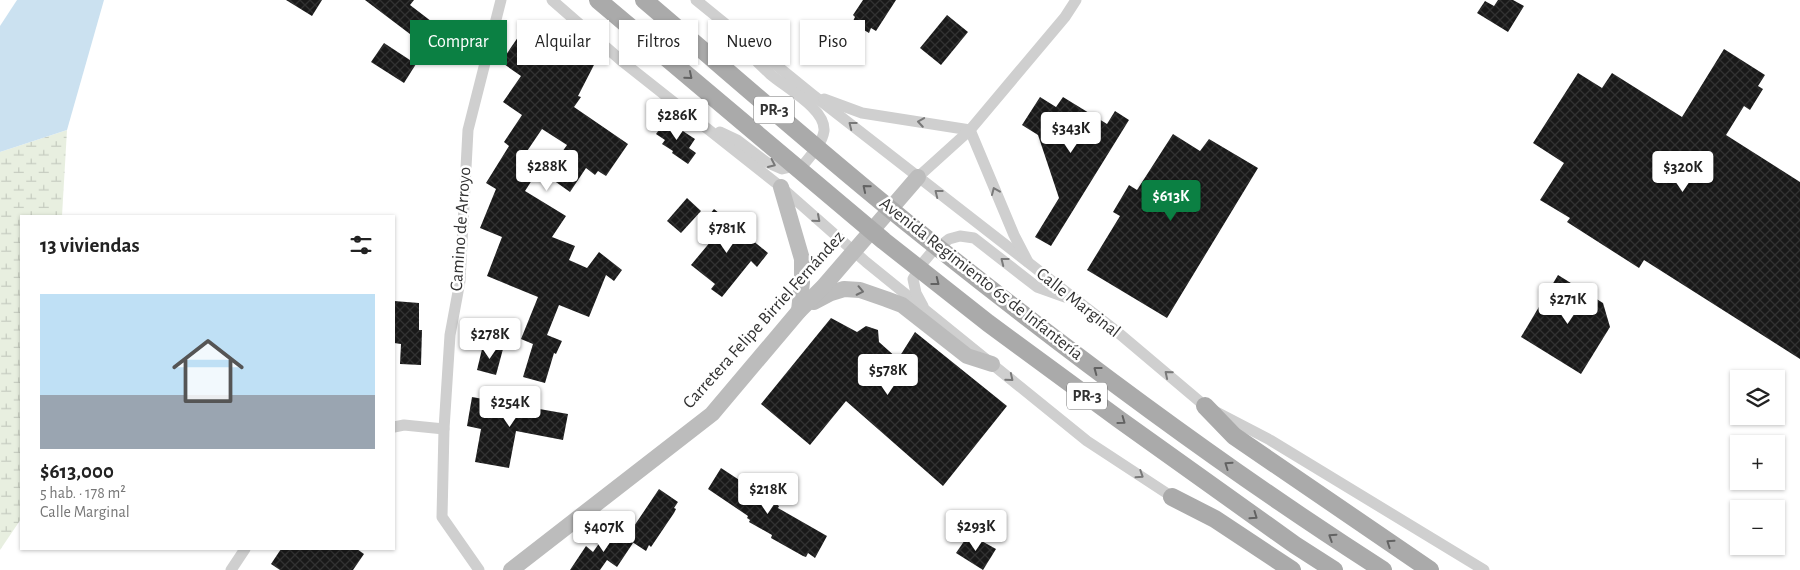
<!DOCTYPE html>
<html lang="es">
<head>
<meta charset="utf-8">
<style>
  :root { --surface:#fff; --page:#f2f2f2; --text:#222; --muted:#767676; --line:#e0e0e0; --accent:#0b8043 }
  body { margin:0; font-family:"Alegreya Sans",sans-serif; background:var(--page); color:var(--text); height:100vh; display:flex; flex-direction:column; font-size:19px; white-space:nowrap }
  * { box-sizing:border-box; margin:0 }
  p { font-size:16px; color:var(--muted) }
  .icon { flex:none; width:28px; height:28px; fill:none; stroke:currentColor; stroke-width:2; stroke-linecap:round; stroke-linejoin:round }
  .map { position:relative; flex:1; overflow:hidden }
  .details { position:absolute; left:20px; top:215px; width:375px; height:335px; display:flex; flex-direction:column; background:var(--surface); border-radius:0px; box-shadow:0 1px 4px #0004 }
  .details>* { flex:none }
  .hud { position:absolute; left:410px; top:20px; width:475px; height:45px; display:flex; gap:10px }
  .buttons { position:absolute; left:1730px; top:370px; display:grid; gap:10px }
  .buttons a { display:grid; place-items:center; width:55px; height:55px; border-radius:0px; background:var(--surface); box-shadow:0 1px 4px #0004; font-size:25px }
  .price { position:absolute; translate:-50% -42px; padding:0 11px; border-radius:5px; background:#fff; color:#222; font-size:16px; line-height:32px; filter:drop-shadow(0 1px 2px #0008) }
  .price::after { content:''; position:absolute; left:50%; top:30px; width:15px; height:11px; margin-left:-8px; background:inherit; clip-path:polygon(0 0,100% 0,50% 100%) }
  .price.selected { background:var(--accent); color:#fff }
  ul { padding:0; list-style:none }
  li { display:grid; align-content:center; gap:10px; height:265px; padding:0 20px }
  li+li { border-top:1px solid var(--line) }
  li span { display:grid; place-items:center; height:155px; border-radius:0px; color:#555 }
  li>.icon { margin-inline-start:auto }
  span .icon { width:90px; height:90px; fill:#fffc; stroke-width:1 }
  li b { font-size:21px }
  h2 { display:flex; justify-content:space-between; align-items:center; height:60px; padding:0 20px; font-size:21px }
  .pill { padding:0 18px; border-radius:0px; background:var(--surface); box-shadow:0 1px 4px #0004; font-size:18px; line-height:45px }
  .pill.selected { background:var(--accent); color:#fff }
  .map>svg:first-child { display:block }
</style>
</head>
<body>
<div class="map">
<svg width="1800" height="570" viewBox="0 0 1800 570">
  <defs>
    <pattern id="wetland-marsh" width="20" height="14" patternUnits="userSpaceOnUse" patternTransform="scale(1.25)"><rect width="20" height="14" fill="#e8efe0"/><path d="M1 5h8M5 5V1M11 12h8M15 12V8" fill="none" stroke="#c7cdc1"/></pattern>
    <pattern id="building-cross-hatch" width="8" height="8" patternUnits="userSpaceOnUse" patternTransform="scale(1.25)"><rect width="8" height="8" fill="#191919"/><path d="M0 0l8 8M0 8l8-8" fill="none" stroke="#323232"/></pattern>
  </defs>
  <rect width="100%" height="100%" fill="#fff"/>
  <polygon fill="url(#wetland-marsh)" points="67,130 62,216 21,216 21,519 0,550 0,152"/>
  <polygon fill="#cbe1f0" points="17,0 104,0 67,130 0,152 0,26"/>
  <g fill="url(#building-cross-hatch)">
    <polygon points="286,0 322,0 312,16"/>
    <polygon points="365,0 414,0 410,5 457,41 443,59"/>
    <polygon points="863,0 896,0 876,31 871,28 869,33 852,23 855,17 853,15"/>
    <polygon points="1498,0 1513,0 1524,6 1508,32 1477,13 1485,1 1494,6"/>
    <polygon points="947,15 968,32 941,65 920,48"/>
    <polygon points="525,27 563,54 570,45 595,63 578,96 581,97 574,107 628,144 606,176 598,171 595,175 586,168 570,192 546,175 567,145 542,129 517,166 534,177 525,191 566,216 552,237 575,246 569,260 587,268 599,252 622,270 614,281 606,275 589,317 559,305 547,335 562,341 556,354 554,353 545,383 523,377 533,344 521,339 538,297 487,276 502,237 480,228 496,189 486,183 509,146 504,142 522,115 503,102 521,76 501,62"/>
    <polygon points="384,43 416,64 404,83 371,62"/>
    <polygon points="1724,49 1765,75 1758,86 1763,89 1750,110 1744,106 1726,135 1800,182 1800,359 1644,260 1639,268 1567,222 1570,218 1540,200 1564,163 1533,143 1578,73 1602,88 1612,73 1682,117"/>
    <polygon points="1040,97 1056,107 1063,97 1107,124 1115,111 1129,120 1051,246 1035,237 1059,198 1038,135 1022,125"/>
    <polygon points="666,120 695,139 689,148 696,153 688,164 672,153 673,151 662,144 665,140 656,134"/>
    <polygon points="1173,134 1200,151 1209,139 1258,168 1167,318 1087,270 1120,216 1113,212 1129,185 1137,190"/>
    <polygon points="687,198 701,211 681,233 667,221"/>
    <polygon points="714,209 768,253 757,267 751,261 722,297 711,289 715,284 691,265 716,235 702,224"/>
    <polygon points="1558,275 1603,303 1610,327 1581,374 1521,337"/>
    <polygon points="394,301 419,303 419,330 422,330 421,365 400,364 401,344 394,343"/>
    <polygon points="831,318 857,332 866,326 878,330 879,342 898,359 915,332 1007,406 943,486 846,401 810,445 761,404"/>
    <polygon points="483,345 503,349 496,375 477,370"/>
    <polygon points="472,397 568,414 563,440 516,431 509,468 475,462 481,429 467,426"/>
    <polygon points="721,468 779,506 778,508 827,536 815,558 808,553 806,557 803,556 771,538 772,535 749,522 750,520 747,518 748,516 708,489"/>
    <polygon points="659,489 678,502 674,508 676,509 674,513 651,547 649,545 646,551 626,538"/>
    <polygon points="610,528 633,543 617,567 607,560 600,570 570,570 586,546 593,552"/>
    <polygon points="969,534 996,549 983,570 956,553"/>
    <polygon points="281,549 357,549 364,554 353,570 280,570 271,564"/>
  </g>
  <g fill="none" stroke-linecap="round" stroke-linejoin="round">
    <g stroke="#cfcfcf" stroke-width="11">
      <polyline points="552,0 623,62 781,187 866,262 1087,441 1177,500"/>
      <polyline points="696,0 813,95 1115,330 1205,406 1270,440 1484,570"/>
      <polyline points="824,99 862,113 970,130 1014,235 1028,262"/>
      <path d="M720,132L737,140L766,162L782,169L804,164C811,155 822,144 824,131C826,109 786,88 770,74C759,64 748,53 739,40"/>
      <polyline points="918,177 970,130 1065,17 1076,0"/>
      <polyline points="923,306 916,293 913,279 921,265 931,253 949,239 960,236 974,238 1037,287 1065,297"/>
      <polyline points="394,427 404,425 444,429"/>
      <polyline points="231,570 245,549"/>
      <polyline points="479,570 442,517 444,429 450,335 460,281 468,130 501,0"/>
    </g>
    <g stroke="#bcbcbc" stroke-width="16">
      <polyline points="781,187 802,259 802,282 799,311"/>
      <polyline points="814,302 831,293 844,289 860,290 886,299 902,305 967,356 992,364"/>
      <polyline points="511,570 712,414 799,311 823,287 918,177"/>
    </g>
    <g stroke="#aaa" stroke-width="18">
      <polyline points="598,0 884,241 988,323 1120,420 1295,545 1334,570"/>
      <path d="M644,0C731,74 817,150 906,222C1059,345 1217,464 1383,570"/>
      <polyline points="1205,406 1234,436 1430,570"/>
      <polyline points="1172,497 1215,519 1292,570"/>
    </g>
  </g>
  <defs><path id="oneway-chevron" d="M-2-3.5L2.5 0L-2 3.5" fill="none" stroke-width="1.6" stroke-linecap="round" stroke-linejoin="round" transform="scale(1.25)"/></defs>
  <g stroke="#626262">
    <use href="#oneway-chevron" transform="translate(689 76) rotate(40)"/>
    <use href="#oneway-chevron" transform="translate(866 188) rotate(-140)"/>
    <use href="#oneway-chevron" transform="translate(936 282) rotate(38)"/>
    <use href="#oneway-chevron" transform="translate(1097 370) rotate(-143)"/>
    <use href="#oneway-chevron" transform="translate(1122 421) rotate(36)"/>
    <use href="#oneway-chevron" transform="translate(1228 465) rotate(-145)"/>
    <use href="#oneway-chevron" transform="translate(1254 516) rotate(35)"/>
    <use href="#oneway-chevron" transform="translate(1332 537) rotate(-147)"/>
    <use href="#oneway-chevron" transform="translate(1390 543) rotate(-146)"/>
  </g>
  <g stroke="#797979">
    <use href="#oneway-chevron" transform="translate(921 122) rotate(-171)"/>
    <use href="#oneway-chevron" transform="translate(852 125) rotate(-142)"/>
    <use href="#oneway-chevron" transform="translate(772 164) rotate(25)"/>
    <use href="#oneway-chevron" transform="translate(995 191) rotate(-113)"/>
    <use href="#oneway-chevron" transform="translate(938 193) rotate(-142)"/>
    <use href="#oneway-chevron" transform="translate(817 219) rotate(41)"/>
    <use href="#oneway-chevron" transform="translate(1004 261) rotate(-142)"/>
    <use href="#oneway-chevron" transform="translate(1168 374) rotate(-140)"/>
    <use href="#oneway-chevron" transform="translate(1010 378) rotate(39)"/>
    <use href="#oneway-chevron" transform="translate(1140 475) rotate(33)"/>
  </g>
  <use stroke="#707070" href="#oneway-chevron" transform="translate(860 291) rotate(12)"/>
  <g text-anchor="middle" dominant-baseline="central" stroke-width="5" stroke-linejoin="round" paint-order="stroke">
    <g fill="#fff" stroke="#707070" stroke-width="1">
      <rect x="754" y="96.5" width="40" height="27" rx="4"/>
      <rect x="1067" y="382.5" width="40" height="27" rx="4"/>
    </g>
    <g font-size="16" font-weight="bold" fill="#323232">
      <text x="774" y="110">PR-3</text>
      <text x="1087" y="396">PR-3</text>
    </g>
    <g font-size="18" fill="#323232" stroke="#fff">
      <text transform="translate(461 229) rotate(-86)">Camino de Arroyo</text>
      <text transform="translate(981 279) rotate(38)">Avenida Regimiento 65 de Infantería</text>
      <text transform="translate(1078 303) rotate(38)">Calle Marginal</text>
      <text transform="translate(764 320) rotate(-48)">Carretera Felipe Birriel Fernández</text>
    </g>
  </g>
</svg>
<div class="buttons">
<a><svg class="icon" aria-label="layers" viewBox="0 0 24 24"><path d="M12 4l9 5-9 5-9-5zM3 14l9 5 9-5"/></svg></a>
<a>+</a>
<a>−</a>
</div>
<b class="price" style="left:677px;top:141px">$286K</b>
<b class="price" style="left:1071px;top:154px">$343K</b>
<b class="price" style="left:547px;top:192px">$288K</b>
<b class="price" style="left:1683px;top:193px">$320K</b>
<b class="price selected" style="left:1171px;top:222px">$613K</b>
<b class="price" style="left:727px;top:254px">$781K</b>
<b class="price" style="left:1568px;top:325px">$271K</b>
<b class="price" style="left:490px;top:360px">$278K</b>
<b class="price" style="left:888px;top:396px">$578K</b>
<b class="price" style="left:510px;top:428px">$254K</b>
<b class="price" style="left:768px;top:515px">$218K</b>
<b class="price" style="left:976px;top:552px">$293K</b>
<b class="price" style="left:604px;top:553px">$407K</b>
<div class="hud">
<a class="pill selected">Comprar</a>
<a class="pill">Alquilar</a>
<a class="pill">Filtros</a>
<a class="pill">Nuevo</a>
<a class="pill">Piso</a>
</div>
<section class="details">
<h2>13 viviendas<svg class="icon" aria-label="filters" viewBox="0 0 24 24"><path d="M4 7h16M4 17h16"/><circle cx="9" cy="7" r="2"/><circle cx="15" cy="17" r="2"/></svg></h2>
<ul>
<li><span style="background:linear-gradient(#bfe0f5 65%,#9aa5b1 0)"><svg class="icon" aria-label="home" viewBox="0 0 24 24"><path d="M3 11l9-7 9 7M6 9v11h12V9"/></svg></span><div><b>$613,000</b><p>5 hab. · 178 m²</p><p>Calle Marginal</p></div></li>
</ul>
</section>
</div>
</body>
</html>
